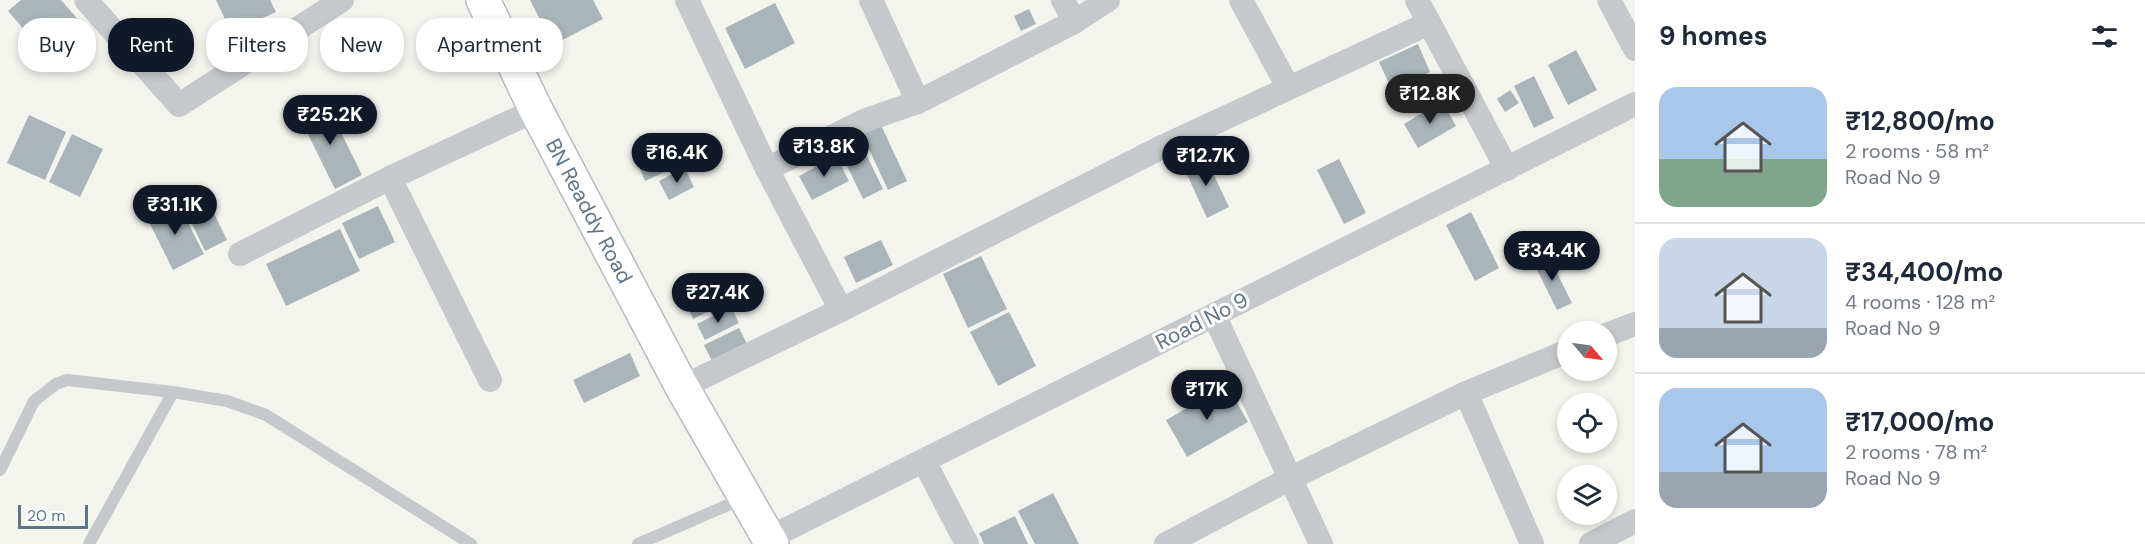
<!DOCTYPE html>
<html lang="en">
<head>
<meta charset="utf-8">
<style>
  :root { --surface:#fff; --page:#f2f2f3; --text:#1f2937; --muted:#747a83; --line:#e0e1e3; --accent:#111827 }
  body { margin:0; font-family:"DM Sans",sans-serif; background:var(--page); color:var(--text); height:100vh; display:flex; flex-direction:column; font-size:22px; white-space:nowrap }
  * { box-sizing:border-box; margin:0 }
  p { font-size:20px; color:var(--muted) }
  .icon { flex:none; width:33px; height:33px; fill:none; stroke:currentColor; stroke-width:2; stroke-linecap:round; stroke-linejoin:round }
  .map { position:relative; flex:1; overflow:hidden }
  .details { display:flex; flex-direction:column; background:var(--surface); width:510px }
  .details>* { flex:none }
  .guide { position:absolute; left:18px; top:18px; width:570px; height:54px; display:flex; gap:12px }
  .needle { width:39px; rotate:119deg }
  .fabs { position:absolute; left:1557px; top:321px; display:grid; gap:12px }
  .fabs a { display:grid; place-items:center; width:60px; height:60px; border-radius:50%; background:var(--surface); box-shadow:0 3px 9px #0003; font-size:30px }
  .scale { position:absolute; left:18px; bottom:15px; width:70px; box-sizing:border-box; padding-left:6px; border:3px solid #607583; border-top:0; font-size:16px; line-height:21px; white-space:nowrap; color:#607583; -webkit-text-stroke:4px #fff; paint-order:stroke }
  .price { position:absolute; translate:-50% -51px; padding:0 14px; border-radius:21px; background:var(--accent); color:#fff; font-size:20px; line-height:39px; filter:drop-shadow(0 2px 3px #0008) }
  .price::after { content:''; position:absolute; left:50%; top:36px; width:18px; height:14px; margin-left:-9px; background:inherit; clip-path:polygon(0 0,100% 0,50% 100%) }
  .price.selected { background:#222; color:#fff }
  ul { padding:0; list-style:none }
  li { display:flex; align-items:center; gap:18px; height:150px; padding:0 24px }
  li+li { border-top:2px solid var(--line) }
  li span { display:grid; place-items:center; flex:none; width:168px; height:120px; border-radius:18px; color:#555 }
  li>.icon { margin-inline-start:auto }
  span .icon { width:72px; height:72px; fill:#fffc; stroke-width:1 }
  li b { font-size:26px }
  h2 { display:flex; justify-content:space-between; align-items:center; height:72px; padding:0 24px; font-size:26px }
  .pill { padding:0 21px; border-radius:24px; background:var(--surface); box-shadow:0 3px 9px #0003; font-size:21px; line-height:54px }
  .pill.selected { background:var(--accent); color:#fff }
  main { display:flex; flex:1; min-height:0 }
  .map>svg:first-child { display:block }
</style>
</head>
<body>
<main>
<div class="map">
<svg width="1635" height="544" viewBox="0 0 1635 544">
  <rect width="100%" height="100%" fill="#f4f4ef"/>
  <g fill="#abb4b8">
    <polygon points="21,0 61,0 83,25 47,56 8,11"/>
    <polygon points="216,0 270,0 276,12 231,32"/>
    <polygon points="530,0 593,0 603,19 553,45"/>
    <polygon points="775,3 795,43 745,69 725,28"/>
    <polygon points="1029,9 1036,24 1021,31 1014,16"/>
    <polygon points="1418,44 1430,72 1392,90 1379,62"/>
    <polygon points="1576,50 1597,90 1568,105 1548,65"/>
    <polygon points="1534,76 1554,118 1534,128 1514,86"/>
    <polygon points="1510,90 1519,103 1505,112 1497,99"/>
    <polygon points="1442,101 1456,126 1418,148 1404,124"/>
    <polygon points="326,102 362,175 335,189 299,116"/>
    <polygon points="29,115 66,132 45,180 7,163"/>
    <polygon points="880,123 907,181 888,190 861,132"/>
    <polygon points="856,133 883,189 863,199 836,143"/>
    <polygon points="72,134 103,149 80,197 49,182"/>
    <polygon points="671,143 680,165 645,181 636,159"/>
    <polygon points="836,156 849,181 812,200 799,176"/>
    <polygon points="1205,156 1229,207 1207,218 1183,166"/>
    <polygon points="1339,159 1366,213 1344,224 1317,170"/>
    <polygon points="685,168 694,187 669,200 659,181"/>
    <polygon points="204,193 227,240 205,251 182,203"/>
    <polygon points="178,203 204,254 173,270 147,218"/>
    <polygon points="378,206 395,242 359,259 342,223"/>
    <polygon points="1471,212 1499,268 1475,281 1446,225"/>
    <polygon points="340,229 360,271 286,306 266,264"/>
    <polygon points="881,240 893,265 856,283 844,257"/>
    <polygon points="1548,255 1572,303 1557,310 1533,262"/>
    <polygon points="981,256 1007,309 968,328 943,274"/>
    <polygon points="720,284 728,302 693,319 685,301"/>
    <polygon points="731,307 739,323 705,340 697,324"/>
    <polygon points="1009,312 1036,366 998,386 970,332"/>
    <polygon points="739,328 747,344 712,361 704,345"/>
    <polygon points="630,353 640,376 584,403 573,380"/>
    <polygon points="1227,385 1248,422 1187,457 1166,420"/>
    <polygon points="1053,493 1079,544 1035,544 1018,511"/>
    <polygon points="1015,516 1028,544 984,544 979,533"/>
  </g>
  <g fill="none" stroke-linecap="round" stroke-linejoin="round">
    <g stroke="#b5bbbf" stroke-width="36">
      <polyline id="secondary" points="483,0 536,110 682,387 772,544"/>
    </g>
    <g stroke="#c6c9cc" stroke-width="12">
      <polyline points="0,470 34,401 56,384 67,380 173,392 227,401 266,415 471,544"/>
      <polyline points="89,544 173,392"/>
      <polyline points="638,544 744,498"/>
    </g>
    <g stroke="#c6c9cc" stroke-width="24">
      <polyline points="86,0 179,105 342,0"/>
      <polyline points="687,0 767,169 841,310"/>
      <polyline points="871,0 918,102"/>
      <polyline points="1063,0 1074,22"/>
      <polyline points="1241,0 1288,87"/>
      <polyline points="1417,0 1507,169"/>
      <polyline points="1609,0 1635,49"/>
      <polyline points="767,169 866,120 918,102 1074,22 1108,0"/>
      <polyline points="390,178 490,380"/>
      <polyline points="240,254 390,178 536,110"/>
      <polyline points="1214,315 1321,544"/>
      <polyline points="1606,335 1635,324"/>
      <polyline points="682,387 841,310 1160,148 1429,23"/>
      <polyline points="1466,393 1532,544"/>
      <polyline points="924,461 967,544"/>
      <polyline points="769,538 1635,104"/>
      <polyline points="1166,544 1291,478 1466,393 1568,351"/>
      <polyline points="1591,544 1635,521"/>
    </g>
    <use href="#secondary" stroke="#fff" stroke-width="33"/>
  </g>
  <g text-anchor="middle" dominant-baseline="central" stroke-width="6" stroke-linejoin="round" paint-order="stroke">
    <g font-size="21" fill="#607583" stroke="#fff">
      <text transform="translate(589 211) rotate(62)">BN Readdy Road</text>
      <text transform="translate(1202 321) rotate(-27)">Road No 9</text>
    </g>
  </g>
</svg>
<div class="fabs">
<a><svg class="needle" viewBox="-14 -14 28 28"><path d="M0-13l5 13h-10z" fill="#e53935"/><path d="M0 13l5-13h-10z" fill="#747a83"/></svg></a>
<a><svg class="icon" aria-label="locate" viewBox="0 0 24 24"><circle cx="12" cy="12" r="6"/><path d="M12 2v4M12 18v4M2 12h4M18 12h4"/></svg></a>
<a><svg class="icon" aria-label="layers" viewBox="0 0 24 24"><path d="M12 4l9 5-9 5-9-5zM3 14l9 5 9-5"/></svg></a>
</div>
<div class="scale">20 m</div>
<b class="price selected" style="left:1430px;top:125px">₹12.8K</b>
<b class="price" style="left:330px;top:146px">₹25.2K</b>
<b class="price" style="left:824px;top:178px">₹13.8K</b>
<b class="price" style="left:677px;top:184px">₹16.4K</b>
<b class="price" style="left:1206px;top:187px">₹12.7K</b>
<b class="price" style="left:175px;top:236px">₹31.1K</b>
<b class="price" style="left:1552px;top:282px">₹34.4K</b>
<b class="price" style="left:718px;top:324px">₹27.4K</b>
<b class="price" style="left:1207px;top:421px">₹17K</b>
<div class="guide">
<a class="pill">Buy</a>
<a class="pill selected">Rent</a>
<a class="pill">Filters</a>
<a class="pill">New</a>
<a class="pill">Apartment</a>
</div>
</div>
<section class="details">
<h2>9 homes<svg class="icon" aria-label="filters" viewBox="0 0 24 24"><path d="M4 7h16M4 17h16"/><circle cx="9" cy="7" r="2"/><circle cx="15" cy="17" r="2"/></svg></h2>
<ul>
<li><span style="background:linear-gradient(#a9c7e8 60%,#7fa58c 0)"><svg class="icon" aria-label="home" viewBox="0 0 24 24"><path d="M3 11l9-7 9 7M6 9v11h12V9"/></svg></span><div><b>₹12,800/mo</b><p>2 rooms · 58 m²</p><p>Road No 9</p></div></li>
<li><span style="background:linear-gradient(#c9d6e8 75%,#9aa5b1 0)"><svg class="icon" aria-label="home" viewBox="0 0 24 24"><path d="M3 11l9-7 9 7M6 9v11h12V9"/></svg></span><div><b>₹34,400/mo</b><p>4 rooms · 128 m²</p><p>Road No 9</p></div></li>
<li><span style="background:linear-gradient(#a9c7e8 70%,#9aa5b1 0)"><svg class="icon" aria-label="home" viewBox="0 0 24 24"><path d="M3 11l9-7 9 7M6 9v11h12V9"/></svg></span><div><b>₹17,000/mo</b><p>2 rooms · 78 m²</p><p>Road No 9</p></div></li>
</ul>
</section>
</main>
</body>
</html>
